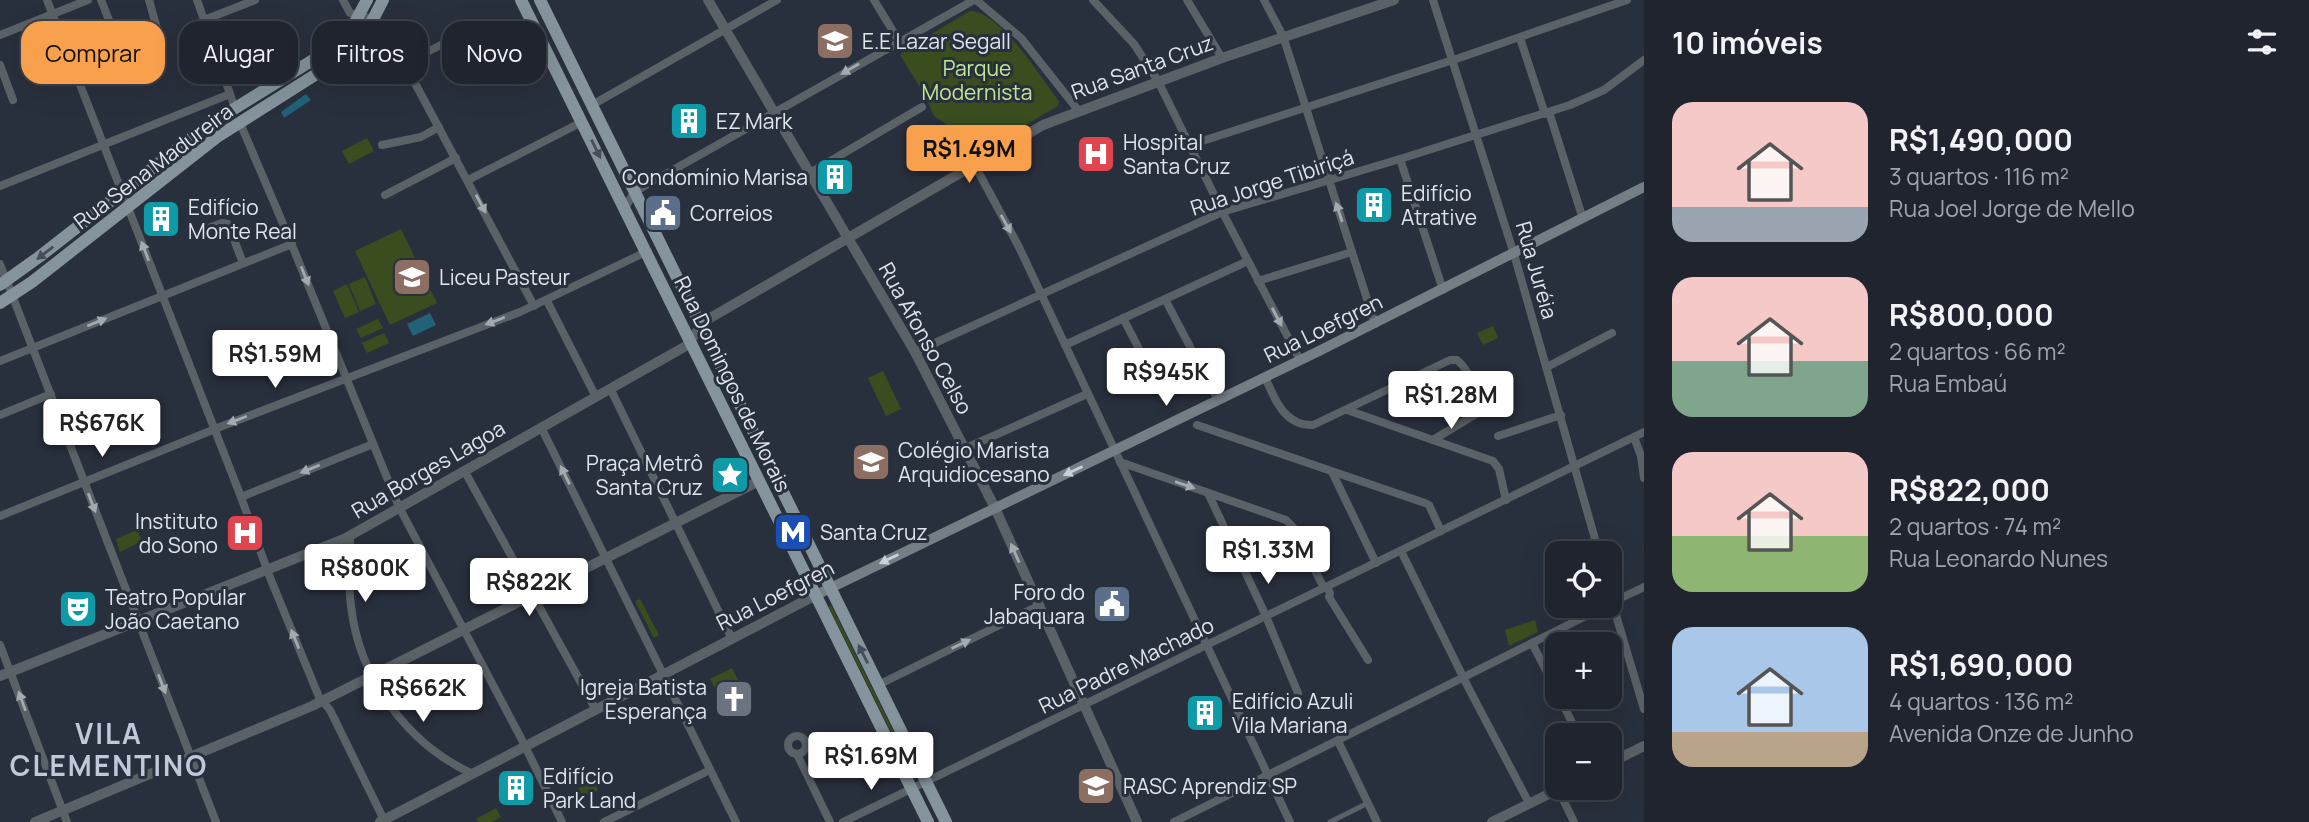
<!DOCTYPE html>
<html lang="pt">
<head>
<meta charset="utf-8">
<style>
  :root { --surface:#1f242e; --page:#2c303a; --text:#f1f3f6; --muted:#a1a4aa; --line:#3c414a; --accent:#f9a04c }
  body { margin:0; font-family:Manrope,sans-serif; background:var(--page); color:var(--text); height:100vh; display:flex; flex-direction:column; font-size:26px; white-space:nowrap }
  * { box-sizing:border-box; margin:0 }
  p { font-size:23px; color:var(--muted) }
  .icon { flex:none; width:38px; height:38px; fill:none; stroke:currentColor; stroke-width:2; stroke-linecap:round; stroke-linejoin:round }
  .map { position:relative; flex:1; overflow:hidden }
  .drawer { display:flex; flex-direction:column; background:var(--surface); width:665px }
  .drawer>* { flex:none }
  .guide { position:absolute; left:21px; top:21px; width:665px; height:63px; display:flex; gap:14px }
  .buttons { position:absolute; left:1545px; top:541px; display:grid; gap:14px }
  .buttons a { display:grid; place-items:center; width:77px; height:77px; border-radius:14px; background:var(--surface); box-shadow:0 7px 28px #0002,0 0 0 2px var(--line); font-size:35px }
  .price { position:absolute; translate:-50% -60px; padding:0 16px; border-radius:7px; background:#fff; color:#222; font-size:23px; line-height:46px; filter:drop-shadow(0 2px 4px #0008) }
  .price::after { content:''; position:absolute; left:50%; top:42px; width:21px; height:16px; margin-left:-10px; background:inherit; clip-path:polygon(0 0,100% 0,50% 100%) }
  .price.selected { background:var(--accent); color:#111 }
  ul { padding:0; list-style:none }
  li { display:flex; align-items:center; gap:21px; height:175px; padding:0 28px }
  li span { display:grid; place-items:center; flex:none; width:196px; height:140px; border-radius:21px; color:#555 }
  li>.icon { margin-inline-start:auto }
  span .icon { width:84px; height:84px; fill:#fffc; stroke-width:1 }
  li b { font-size:30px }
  h2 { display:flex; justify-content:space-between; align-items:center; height:84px; padding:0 28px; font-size:30px }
  .chip { padding:0 24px; border-radius:21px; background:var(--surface); box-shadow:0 7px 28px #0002,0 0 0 2px var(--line); font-size:24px; line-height:63px }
  .chip.selected { background:var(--accent); color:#111 }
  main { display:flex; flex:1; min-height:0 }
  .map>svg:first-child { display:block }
</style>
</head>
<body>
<main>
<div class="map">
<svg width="1644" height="822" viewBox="0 0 1644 822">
  <rect width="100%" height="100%" fill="#29303d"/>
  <g fill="#394d1f">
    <path d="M970,11C1001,12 1041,78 1059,101L1058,106L1053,109L967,159L946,124L934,116L925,95L900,55L911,46Z"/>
    <polygon points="367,138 374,151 349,164 342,151"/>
    <polygon points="401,229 437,303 390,325 355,251"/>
    <polygon points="365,277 376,304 360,311 349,284"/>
    <polygon points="347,284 359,312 345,318 333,291"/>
    <polygon points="378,319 383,328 361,338 356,329"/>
    <polygon points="1493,326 1498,338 1483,345 1477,333"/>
    <polygon points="384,333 389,343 367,353 362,343"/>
    <polygon points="249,343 253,354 233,362 229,351"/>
    <polygon points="883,371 901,409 886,416 868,378"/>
    <polygon points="137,530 142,541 120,552 116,539"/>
    <polygon points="640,599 659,635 654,638 635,601"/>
    <polygon points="831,605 914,773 912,774 829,607"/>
    <polygon points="1535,620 1538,632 1509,646 1505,630"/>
    <polygon points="732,668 740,684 718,694 710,679"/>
    <polygon points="594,781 598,790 579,800 574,790"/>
    <polygon points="496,808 501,817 492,822 478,822 476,819"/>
  </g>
  <g fill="#226278">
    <polygon points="306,94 311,100 284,118 281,112"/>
    <polygon points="430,313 436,325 413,336 407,324"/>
  </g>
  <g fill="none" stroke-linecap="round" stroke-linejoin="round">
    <polyline stroke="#5b6267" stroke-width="5" points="1330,822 1368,803"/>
    <g stroke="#5b6267" stroke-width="8">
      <polyline points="47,0 241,497 269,575 319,697 330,710 384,820"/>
      <polyline points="101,0 122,53"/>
      <polyline points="149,0 161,43"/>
      <polyline points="197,0 235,108"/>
      <polyline points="343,0 350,13 373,19 385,27 534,306"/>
      <polyline points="874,0 899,41"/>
      <polyline points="976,0 1021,38 1078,110"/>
      <polyline points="1093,0 1134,44 1158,81 1226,219 1300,360"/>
      <polyline points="1187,0 1222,58"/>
      <polyline points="1264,0 1283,36 1375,324"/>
      <polyline points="1433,0 1514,254 1599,553"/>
      <polyline points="204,20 255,0"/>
      <polyline points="24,26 36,60 34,63 25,67"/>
      <polyline points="0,35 88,0"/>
      <polyline points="1520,38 1545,114"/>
      <polyline points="405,63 463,34"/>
      <polyline points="0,65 13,100"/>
      <polyline points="592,105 777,0"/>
      <polyline points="1549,112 1583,219"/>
      <polyline points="240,123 287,233 399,507 522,740 562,822"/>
      <polyline points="382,145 421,137 439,127"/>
      <polyline points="1190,145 1459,58 1627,0"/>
      <polyline points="1400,159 1443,290"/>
      <polyline points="974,164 1019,247 1290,822"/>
      <polyline points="810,173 922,107"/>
      <polyline points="468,180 582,122"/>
      <polyline points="0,186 230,94"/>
      <polyline points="385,195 456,158"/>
      <polyline points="625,208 634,192 974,0"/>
      <polyline points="211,227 222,223 228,224 243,263"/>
      <polyline points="0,264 216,822"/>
      <polyline points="1258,281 1352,252"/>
      <polyline points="1165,299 1218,400"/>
      <polyline points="547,301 596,397"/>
      <polyline points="1123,318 1164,397"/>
      <polyline points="1065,345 1248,261"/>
      <polyline points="915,352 1222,212 1400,159 1570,105 1604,90 1644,60"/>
      <polyline points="0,361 292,244"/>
      <polyline points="1547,367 1612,333"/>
      <path d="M1265,377C1274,399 1285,426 1313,425L1450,360H1457C1468,369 1480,393 1481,408L1476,414L1433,440"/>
      <polyline points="610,388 732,639"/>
      <polyline points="1347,410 1493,461 1499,469 1506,500"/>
      <polyline points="0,415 51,394"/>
      <polyline points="1197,425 1425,503 1429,505 1441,531"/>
      <polyline points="541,427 736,822"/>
      <polyline points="1498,436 1561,415"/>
      <polyline points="1634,437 1641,456 1644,478"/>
      <polyline points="964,449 1087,394"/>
      <polyline points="1120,462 1286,520 1293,527 1324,588"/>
      <polyline points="464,470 596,710"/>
      <polyline points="1332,472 1376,563"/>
      <polyline points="1208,493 1265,614 1298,693"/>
      <polyline points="241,497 373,444"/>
      <polyline points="0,516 225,425 520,312 646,252"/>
      <path d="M350,536C350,559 348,583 351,606C359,678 407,744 473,774"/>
      <polyline points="1401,551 1468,687 1529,803"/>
      <polyline points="1327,587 1330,593 1329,597 1368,660"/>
      <polyline points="1610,595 1644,709"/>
      <polyline points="1610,603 1644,587"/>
      <polyline points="1532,643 1558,694"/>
      <polyline points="0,645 67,822"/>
      <polyline points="878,685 1038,606"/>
      <polyline points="1559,696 1578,735"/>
      <circle cx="797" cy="745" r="9"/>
      <polyline points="1338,741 1377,822"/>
      <polyline points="797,754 830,822"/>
      <polyline points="1558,789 1574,822"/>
      <polyline points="604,822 710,770"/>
      <polyline points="843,822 1644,432"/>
      <polyline points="1174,822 1606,606"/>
    </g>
    <g stroke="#5b6267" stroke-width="10">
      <polyline points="708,0 915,352 995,508 1137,822"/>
      <polyline points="0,676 344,539 686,346 705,321 1043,125 1222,58 1394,0"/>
      <polyline points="1610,763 1644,746"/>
      <polyline points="35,822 312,706 759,481"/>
      <polyline points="380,822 816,595"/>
      <polyline points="1492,822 1561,788"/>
    </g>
    <polyline stroke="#737e85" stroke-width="10" points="816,595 1317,352 1644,187"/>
    <g stroke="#85949c" stroke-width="12">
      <polyline points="521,0 928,822"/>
      <polyline points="540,0 946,822"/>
      <polyline points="0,285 39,257 208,125 337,45 354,24 367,0"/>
      <polyline points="0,303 32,282 217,137 345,56 369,27 383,0"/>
    </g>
  </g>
  <defs><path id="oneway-solid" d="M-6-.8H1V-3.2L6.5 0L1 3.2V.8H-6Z" transform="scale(1.75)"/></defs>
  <g fill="#a4aab1">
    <use href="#oneway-solid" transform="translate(850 69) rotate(150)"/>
    <use href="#oneway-solid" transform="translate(481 204) rotate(62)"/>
    <use href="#oneway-solid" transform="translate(1339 212) rotate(-108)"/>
    <use href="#oneway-solid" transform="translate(1006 224) rotate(61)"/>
    <use href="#oneway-solid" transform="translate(145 251) rotate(-111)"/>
    <use href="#oneway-solid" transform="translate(305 276) rotate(68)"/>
    <use href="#oneway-solid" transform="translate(1277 317) rotate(62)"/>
    <use href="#oneway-solid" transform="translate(495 321) rotate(159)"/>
    <use href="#oneway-solid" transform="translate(97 322) rotate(-22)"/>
    <use href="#oneway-solid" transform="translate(237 420) rotate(159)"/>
    <use href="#oneway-solid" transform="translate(310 469) rotate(158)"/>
    <use href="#oneway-solid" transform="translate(565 475) rotate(-116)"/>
    <use href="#oneway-solid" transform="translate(1185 485) rotate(19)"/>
    <use href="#oneway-solid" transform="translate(92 503) rotate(69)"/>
    <use href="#oneway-solid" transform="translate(1015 553) rotate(-114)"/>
    <use href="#oneway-solid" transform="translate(295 639) rotate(-112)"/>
    <use href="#oneway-solid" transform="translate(961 644) rotate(-26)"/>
    <use href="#oneway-solid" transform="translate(162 684) rotate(69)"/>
    <use href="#oneway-solid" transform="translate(22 701) rotate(-110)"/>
  </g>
  <g fill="#454e5a">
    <use href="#oneway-solid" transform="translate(596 149) rotate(64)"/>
    <use href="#oneway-solid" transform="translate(45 253) rotate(142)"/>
    <use href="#oneway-solid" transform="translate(863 654) rotate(-117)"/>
  </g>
  <g fill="#cad0d8">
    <use href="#oneway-solid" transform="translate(1073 471) rotate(155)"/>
    <use href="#oneway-solid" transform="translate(889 559) rotate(154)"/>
  </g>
  <defs>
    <g id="school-square" transform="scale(2.0125)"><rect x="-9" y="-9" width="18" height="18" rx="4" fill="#8d6e63" stroke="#29303d"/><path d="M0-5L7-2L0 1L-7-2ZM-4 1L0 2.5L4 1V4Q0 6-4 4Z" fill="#fff"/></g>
    <g id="building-square" transform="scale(2.0125)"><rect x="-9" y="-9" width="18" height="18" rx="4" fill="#0f9aa8" stroke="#29303d"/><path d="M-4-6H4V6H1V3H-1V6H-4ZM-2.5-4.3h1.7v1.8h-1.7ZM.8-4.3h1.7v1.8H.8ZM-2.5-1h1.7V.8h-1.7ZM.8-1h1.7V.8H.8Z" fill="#fff"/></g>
    <g id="hospital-square" transform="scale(2.0125)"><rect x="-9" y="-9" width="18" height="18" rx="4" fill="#e0444e" stroke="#29303d"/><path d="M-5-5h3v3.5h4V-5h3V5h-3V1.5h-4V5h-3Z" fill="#fff"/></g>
    <g id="civic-square" transform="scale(2.0125)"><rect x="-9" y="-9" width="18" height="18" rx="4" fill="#5c6f8a" stroke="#29303d"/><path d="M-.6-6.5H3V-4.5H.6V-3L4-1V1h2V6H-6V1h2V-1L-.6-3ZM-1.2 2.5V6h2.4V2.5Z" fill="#fff"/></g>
    <g id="sight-square" transform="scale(2.0125)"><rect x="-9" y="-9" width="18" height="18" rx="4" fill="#0f9aa8" stroke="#29303d"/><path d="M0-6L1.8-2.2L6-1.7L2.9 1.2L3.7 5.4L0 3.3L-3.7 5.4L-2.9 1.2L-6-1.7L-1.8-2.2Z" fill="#fff"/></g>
    <g id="metro-square" transform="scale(2.0125)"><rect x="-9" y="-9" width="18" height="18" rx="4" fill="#1a4fb4" stroke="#29303d"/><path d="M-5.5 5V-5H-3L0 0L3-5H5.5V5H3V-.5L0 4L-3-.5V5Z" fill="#fff"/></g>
    <g id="theatre-square" transform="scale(2.0125)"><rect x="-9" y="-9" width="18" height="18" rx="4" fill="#0f9aa8" stroke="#29303d"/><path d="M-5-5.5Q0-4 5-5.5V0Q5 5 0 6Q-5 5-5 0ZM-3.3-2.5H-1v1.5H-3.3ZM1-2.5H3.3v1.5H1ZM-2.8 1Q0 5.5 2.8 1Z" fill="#fff"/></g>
    <g id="church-square" transform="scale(2.0125)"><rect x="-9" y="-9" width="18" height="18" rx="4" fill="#6b7280" stroke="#29303d"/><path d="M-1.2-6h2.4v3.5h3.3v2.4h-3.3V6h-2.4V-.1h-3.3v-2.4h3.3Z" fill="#fff"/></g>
    <g id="university-square" transform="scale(2.0125)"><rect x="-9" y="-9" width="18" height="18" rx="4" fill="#8d6e63" stroke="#29303d"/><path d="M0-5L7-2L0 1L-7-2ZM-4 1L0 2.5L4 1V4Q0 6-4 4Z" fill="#fff"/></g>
  </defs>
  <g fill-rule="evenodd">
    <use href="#school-square" x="835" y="41"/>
    <use href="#building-square" x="689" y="121"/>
    <use href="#hospital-square" x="1096" y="154"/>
    <use href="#building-square" x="835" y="177"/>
    <use href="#building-square" x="1374" y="205"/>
    <use href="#civic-square" x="663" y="213"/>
    <use href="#building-square" x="161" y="219"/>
    <use href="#school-square" x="412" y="277"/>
    <use href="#school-square" x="871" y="462"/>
    <use href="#sight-square" x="730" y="475"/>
    <use href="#metro-square" x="793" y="532"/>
    <use href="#hospital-square" x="245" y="533"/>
    <use href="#civic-square" x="1112" y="604"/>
    <use href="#theatre-square" x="78" y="609"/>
    <use href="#church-square" x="734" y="699"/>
    <use href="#building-square" x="1205" y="713"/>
    <use href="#university-square" x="1096" y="786"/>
    <use href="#building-square" x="516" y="788"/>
  </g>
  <g text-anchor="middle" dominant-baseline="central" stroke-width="6" stroke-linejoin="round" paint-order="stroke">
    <g font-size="21" fill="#e0e4ed" stroke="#29303d" text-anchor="start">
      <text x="862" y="41">E.E Lazar Segall</text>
      <text x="716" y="121">EZ Mark</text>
      <text x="1123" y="142">Hospital<tspan x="1123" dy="24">Santa Cruz</tspan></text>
      <text x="808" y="177" text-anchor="end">Condomínio Marisa</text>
      <text x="1401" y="193">Edifício<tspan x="1401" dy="24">Atrative</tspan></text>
      <text x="188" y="207">Edifício<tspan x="188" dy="24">Monte Real</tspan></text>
      <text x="690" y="213">Correios</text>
      <text x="439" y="277">Liceu Pasteur</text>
      <text x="898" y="450">Colégio Marista<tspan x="898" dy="24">Arquidiocesano</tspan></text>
      <text x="703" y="463" text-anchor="end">Praça Metrô<tspan x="703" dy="24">Santa Cruz</tspan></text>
      <text x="218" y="521" text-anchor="end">Instituto<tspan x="218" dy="24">do Sono</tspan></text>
      <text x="820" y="532">Santa Cruz</text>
      <text x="1085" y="592" text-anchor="end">Foro do<tspan x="1085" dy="24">Jabaquara</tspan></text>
      <text x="105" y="597">Teatro Popular<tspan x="105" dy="24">João Caetano</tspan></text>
      <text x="707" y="687" text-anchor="end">Igreja Batista<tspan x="707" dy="24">Esperança</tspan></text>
      <text x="1232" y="701">Edifício Azuli<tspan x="1232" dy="24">Vila Mariana</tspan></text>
      <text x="543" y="776">Edifício<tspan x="543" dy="24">Park Land</tspan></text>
      <text x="1123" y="786">RASC Aprendiz SP</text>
    </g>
    <g font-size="21" fill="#e0e4ed" stroke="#29303d">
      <text transform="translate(1142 67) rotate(-20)">Rua Santa Cruz</text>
      <text transform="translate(153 166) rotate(-37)">Rua Sena Madureira</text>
      <text transform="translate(1272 182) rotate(-18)">Rua Jorge Tibiriçá</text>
      <text transform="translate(1537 270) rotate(74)">Rua Juréia</text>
      <text transform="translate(1323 328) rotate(-26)">Rua Loefgren</text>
      <text transform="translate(926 338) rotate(61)">Rua Afonso Celso</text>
      <text transform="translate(733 384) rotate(64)">Rua Domingos de Morais</text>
      <text transform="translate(428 469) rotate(-30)">Rua Borges Lagoa</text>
      <text transform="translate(775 595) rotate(-27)">Rua Loefgren</text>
      <text transform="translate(1126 665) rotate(-26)">Rua Padre Machado</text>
    </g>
    <g font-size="21" fill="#c0e891" stroke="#29303d">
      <text x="977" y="68">Parque<tspan x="977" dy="24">Modernista</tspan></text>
    </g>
    <g font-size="28" font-weight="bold" letter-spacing="2" fill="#c0c9d9" stroke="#29303d">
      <text x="109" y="733">VILA<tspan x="109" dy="32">CLEMENTINO</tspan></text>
    </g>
  </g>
</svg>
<div class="buttons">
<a><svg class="icon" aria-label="locate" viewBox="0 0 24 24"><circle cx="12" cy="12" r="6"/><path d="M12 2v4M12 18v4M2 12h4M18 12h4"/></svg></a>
<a>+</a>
<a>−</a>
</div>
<b class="price selected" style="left:969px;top:185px">R$1.49M</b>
<b class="price" style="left:275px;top:390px">R$1.59M</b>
<b class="price" style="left:1166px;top:408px">R$945K</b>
<b class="price" style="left:1451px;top:431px">R$1.28M</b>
<b class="price" style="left:102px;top:459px">R$676K</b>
<b class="price" style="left:1268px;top:586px">R$1.33M</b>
<b class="price" style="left:365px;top:604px">R$800K</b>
<b class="price" style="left:529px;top:618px">R$822K</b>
<b class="price" style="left:423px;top:724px">R$662K</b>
<b class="price" style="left:871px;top:792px">R$1.69M</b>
<div class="guide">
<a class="chip selected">Comprar</a>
<a class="chip">Alugar</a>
<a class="chip">Filtros</a>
<a class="chip">Novo</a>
</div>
</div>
<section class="drawer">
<h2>10 imóveis<svg class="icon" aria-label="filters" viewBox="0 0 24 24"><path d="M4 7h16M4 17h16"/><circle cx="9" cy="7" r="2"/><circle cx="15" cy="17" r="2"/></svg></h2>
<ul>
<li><span style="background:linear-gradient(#f6c9c9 75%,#9aa5b1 0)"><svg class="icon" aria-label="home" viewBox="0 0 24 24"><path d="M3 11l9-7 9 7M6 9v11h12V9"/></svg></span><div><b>R$1,490,000</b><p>3 quartos · 116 m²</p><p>Rua Joel Jorge de Mello</p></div></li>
<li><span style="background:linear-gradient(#f6c9c9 60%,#7fa58c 0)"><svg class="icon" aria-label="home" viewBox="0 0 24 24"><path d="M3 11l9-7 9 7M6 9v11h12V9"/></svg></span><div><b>R$800,000</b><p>2 quartos · 66 m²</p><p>Rua Embaú</p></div></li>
<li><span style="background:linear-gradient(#f6c9c9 60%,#8fb573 0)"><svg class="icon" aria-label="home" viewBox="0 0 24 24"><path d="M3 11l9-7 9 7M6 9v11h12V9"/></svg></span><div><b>R$822,000</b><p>2 quartos · 74 m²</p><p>Rua Leonardo Nunes</p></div></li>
<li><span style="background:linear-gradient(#a9c7e8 75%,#b9a48a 0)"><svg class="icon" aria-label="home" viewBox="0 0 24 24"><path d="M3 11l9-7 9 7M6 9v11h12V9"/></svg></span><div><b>R$1,690,000</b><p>4 quartos · 136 m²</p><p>Avenida Onze de Junho</p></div></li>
</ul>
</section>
</main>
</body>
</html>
